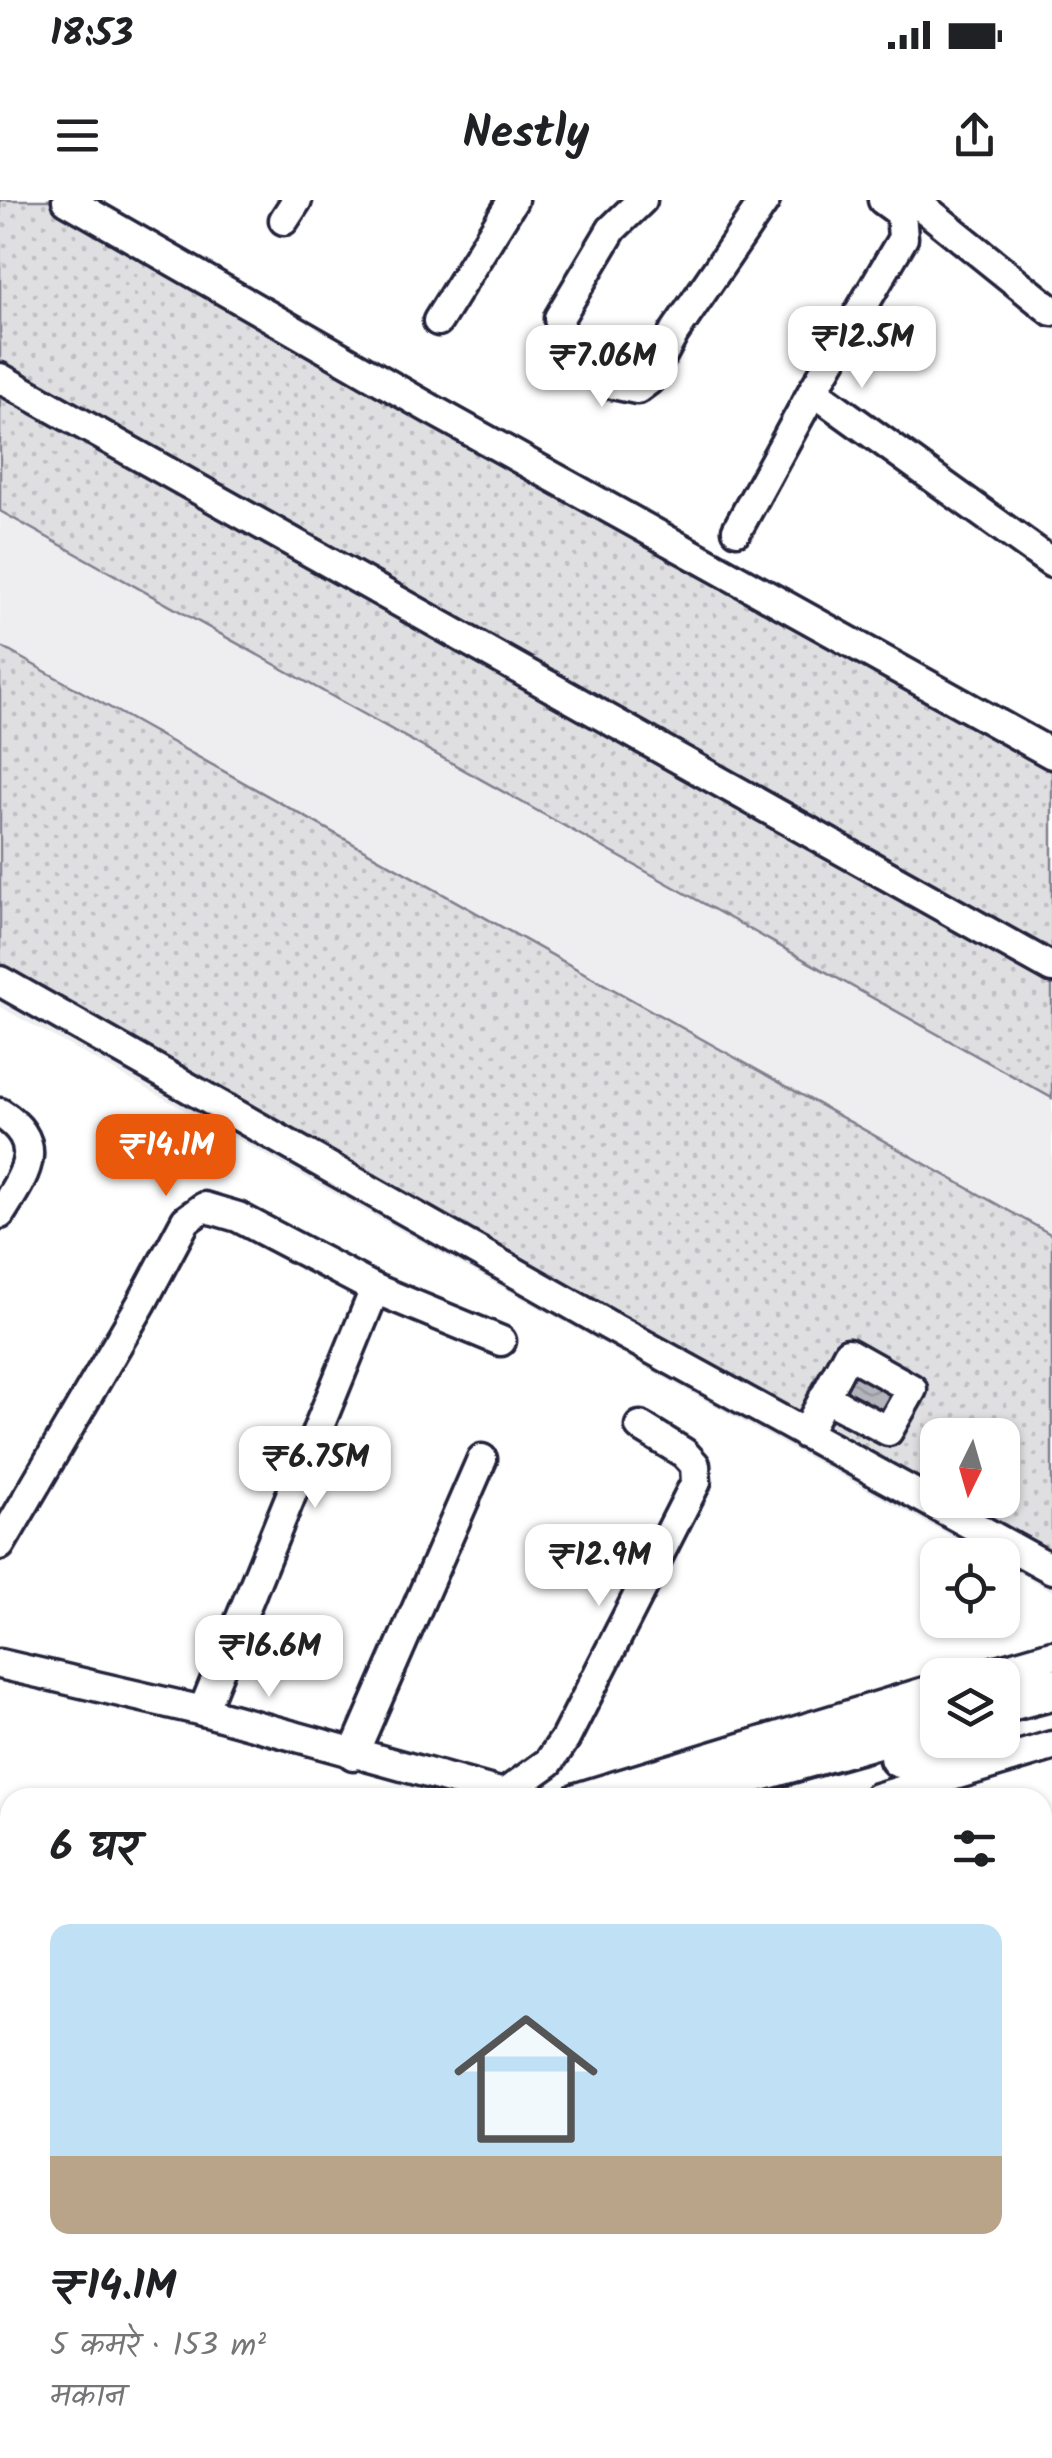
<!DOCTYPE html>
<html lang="hi">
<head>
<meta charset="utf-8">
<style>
  :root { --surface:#fff; --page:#f6f6f6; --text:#202124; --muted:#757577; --accent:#ea580c }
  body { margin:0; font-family:Kalam,"Playpen Sans Deva",sans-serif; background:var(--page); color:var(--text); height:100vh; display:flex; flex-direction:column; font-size:38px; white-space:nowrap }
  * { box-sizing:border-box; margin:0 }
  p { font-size:32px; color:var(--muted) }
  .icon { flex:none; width:55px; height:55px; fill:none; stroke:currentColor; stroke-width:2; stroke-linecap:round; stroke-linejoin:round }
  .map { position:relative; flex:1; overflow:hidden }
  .drawer { position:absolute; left:0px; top:1588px; width:1052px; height:672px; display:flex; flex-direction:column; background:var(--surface); border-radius:30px 30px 0 0; box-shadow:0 2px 8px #0004 }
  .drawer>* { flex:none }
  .needle { width:65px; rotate:185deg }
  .tools { position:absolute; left:920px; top:1218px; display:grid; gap:20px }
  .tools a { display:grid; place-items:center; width:100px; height:100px; border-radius:20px; background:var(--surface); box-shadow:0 2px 8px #0004; font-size:50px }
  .price { position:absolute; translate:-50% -85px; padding:0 22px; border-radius:20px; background:#fff; color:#222; font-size:32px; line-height:65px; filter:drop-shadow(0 2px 5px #0008) }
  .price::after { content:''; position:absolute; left:50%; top:60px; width:30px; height:22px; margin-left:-15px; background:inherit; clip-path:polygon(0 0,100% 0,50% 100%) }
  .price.active { background:var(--accent); color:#fff }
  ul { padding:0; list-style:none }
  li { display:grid; align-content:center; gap:20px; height:530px; padding:0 50px }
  li span { display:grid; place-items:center; height:310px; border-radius:20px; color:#555 }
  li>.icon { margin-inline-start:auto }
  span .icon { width:180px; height:180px; fill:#fffc; stroke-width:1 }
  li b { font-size:42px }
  h2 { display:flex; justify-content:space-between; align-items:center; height:120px; padding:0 50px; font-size:42px }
  .status { display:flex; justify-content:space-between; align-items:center; height:70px; padding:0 50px; background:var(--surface); direction:ltr }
  .status svg { height:28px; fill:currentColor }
  header { display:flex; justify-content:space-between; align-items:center; height:130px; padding:0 50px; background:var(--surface); font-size:45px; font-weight:700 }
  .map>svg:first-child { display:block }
</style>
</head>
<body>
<div class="status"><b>18:53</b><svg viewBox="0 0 49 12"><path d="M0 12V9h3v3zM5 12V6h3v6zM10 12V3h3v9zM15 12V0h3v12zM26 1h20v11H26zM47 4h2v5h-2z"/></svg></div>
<header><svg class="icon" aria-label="menu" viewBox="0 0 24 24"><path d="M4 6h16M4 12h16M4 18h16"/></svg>Nestly<svg class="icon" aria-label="share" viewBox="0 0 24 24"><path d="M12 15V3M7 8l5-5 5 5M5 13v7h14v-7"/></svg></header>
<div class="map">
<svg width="1052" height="2258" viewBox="0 0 1052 2258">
  <defs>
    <pattern id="grass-dots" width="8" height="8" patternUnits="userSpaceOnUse" patternTransform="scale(2.5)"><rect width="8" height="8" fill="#dfdfe2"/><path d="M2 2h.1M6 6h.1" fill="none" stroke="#bfbfc3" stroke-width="1.8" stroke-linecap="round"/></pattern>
    <pattern id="water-waves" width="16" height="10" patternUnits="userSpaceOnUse" patternTransform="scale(2.5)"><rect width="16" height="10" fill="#b4b4bc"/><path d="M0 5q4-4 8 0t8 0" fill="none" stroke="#9a9aa2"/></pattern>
  </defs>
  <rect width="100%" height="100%" fill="#fff"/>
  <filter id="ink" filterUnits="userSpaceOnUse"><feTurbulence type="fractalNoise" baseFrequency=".01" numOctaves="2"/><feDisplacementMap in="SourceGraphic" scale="20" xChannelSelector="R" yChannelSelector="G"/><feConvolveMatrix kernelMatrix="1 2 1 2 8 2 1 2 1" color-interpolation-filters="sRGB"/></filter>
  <g filter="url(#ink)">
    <path fill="#eeeef1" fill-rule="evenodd" d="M0,0H103L617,296L1052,535V1391L1003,1364L1002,1355H986L785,1245L0,807ZM938,1235H1002V1300H938Z"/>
    <g fill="url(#grass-dots)" stroke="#80808e" stroke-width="2.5">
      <polygon points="0,0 53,0 1052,563 1052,760 0,168"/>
      <polygon points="0,185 1052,776 1052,898 0,311"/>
      <polygon points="0,446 1052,1035 1052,1359 942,1300 1002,1300 1002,1235 938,1235 937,1298 823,1232 825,1220 843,1219 891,1243 925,1185 844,1143 806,1210 793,1215 0,771"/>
    </g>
    <polygon fill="url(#water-waves)" stroke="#7a7a88" stroke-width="2.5" points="853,1172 896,1196 884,1216 842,1193"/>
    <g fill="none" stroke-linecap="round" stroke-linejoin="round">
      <g stroke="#22223b" stroke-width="35">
        <g id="minor">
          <polyline points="67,0 429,208 1052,554"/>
          <polyline points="642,0 612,29 559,118 564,152 613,184 637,189 649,180 674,133 765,0"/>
          <polyline points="883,0 901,13 903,38 813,191 1052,363"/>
          <polyline points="914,0 1052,111"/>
          <polyline points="284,20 297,0"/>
          <polyline points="438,121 513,0"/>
          <polyline points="0,178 1052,768"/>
          <polyline points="737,330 813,191"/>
          <polyline points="0,781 608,1125 1052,1369"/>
          <path d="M0,913C49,944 24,975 0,1014"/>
          <polyline points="805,1234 848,1153 912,1189 888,1231 824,1197"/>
          <polyline points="0,1345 141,1104 186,1020 204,1007 238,1017 375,1089 501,1141"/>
          <polyline points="0,1464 203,1511 518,1598"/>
          <polyline points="983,1475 1052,1455"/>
          <polyline points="203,1511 375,1089"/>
          <polyline points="353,1555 482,1259"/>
          <polyline points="507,1592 549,1562 565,1539 696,1282 695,1265 684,1253 640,1226"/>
          <polyline points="577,1598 938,1488"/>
          <polyline points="877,1598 1052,1546"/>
          <polyline points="1042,1758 1052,1762"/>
          <polyline points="0,2089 10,2043"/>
          <polyline points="0,2123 10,2120"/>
          <polyline points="1042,2173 1052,2178"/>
          <polyline points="598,2250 613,2258"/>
          <polyline points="891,2255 894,2250"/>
          <polyline points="686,2258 690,2250"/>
          <polyline points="1044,2258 1052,2243"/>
        </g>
      </g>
      <g stroke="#22223b" stroke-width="48">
        <g id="highway">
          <polyline points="1002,1502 1052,1489"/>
          <polyline points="900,1557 964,1540"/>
          <polyline points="660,1598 938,1520"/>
          <polyline points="0,1811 10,1808"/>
        </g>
      </g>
      <use href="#minor" stroke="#fff" stroke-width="28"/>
      <use href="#highway" stroke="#fff" stroke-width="40"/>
    </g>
  </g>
</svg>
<div class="tools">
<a><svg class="needle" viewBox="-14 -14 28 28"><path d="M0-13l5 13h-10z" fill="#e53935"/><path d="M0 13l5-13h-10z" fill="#757577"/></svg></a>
<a><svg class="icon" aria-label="locate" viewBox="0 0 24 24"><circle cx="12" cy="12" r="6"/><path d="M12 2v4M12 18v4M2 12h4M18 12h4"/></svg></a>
<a><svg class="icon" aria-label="layers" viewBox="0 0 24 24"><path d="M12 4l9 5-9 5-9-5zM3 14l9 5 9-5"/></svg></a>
</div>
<b class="price" style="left:862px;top:191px">₹12.5M</b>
<b class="price" style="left:602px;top:210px">₹7.06M</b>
<b class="price active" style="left:166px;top:999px">₹14.1M</b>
<b class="price" style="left:315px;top:1311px">₹6.75M</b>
<b class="price" style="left:599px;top:1409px">₹12.9M</b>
<b class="price" style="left:269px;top:1500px">₹16.6M</b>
<section class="drawer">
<h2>6 घर<svg class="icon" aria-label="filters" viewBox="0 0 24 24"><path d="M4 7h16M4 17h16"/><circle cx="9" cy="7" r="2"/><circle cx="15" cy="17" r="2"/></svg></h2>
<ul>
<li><span style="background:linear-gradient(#bfe0f5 75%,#b9a48a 0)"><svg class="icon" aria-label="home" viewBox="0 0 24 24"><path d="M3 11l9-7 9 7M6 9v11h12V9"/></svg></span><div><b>₹14.1M</b><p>5 कमरे · 153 m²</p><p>मकान</p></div></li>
</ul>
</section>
</div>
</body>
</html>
